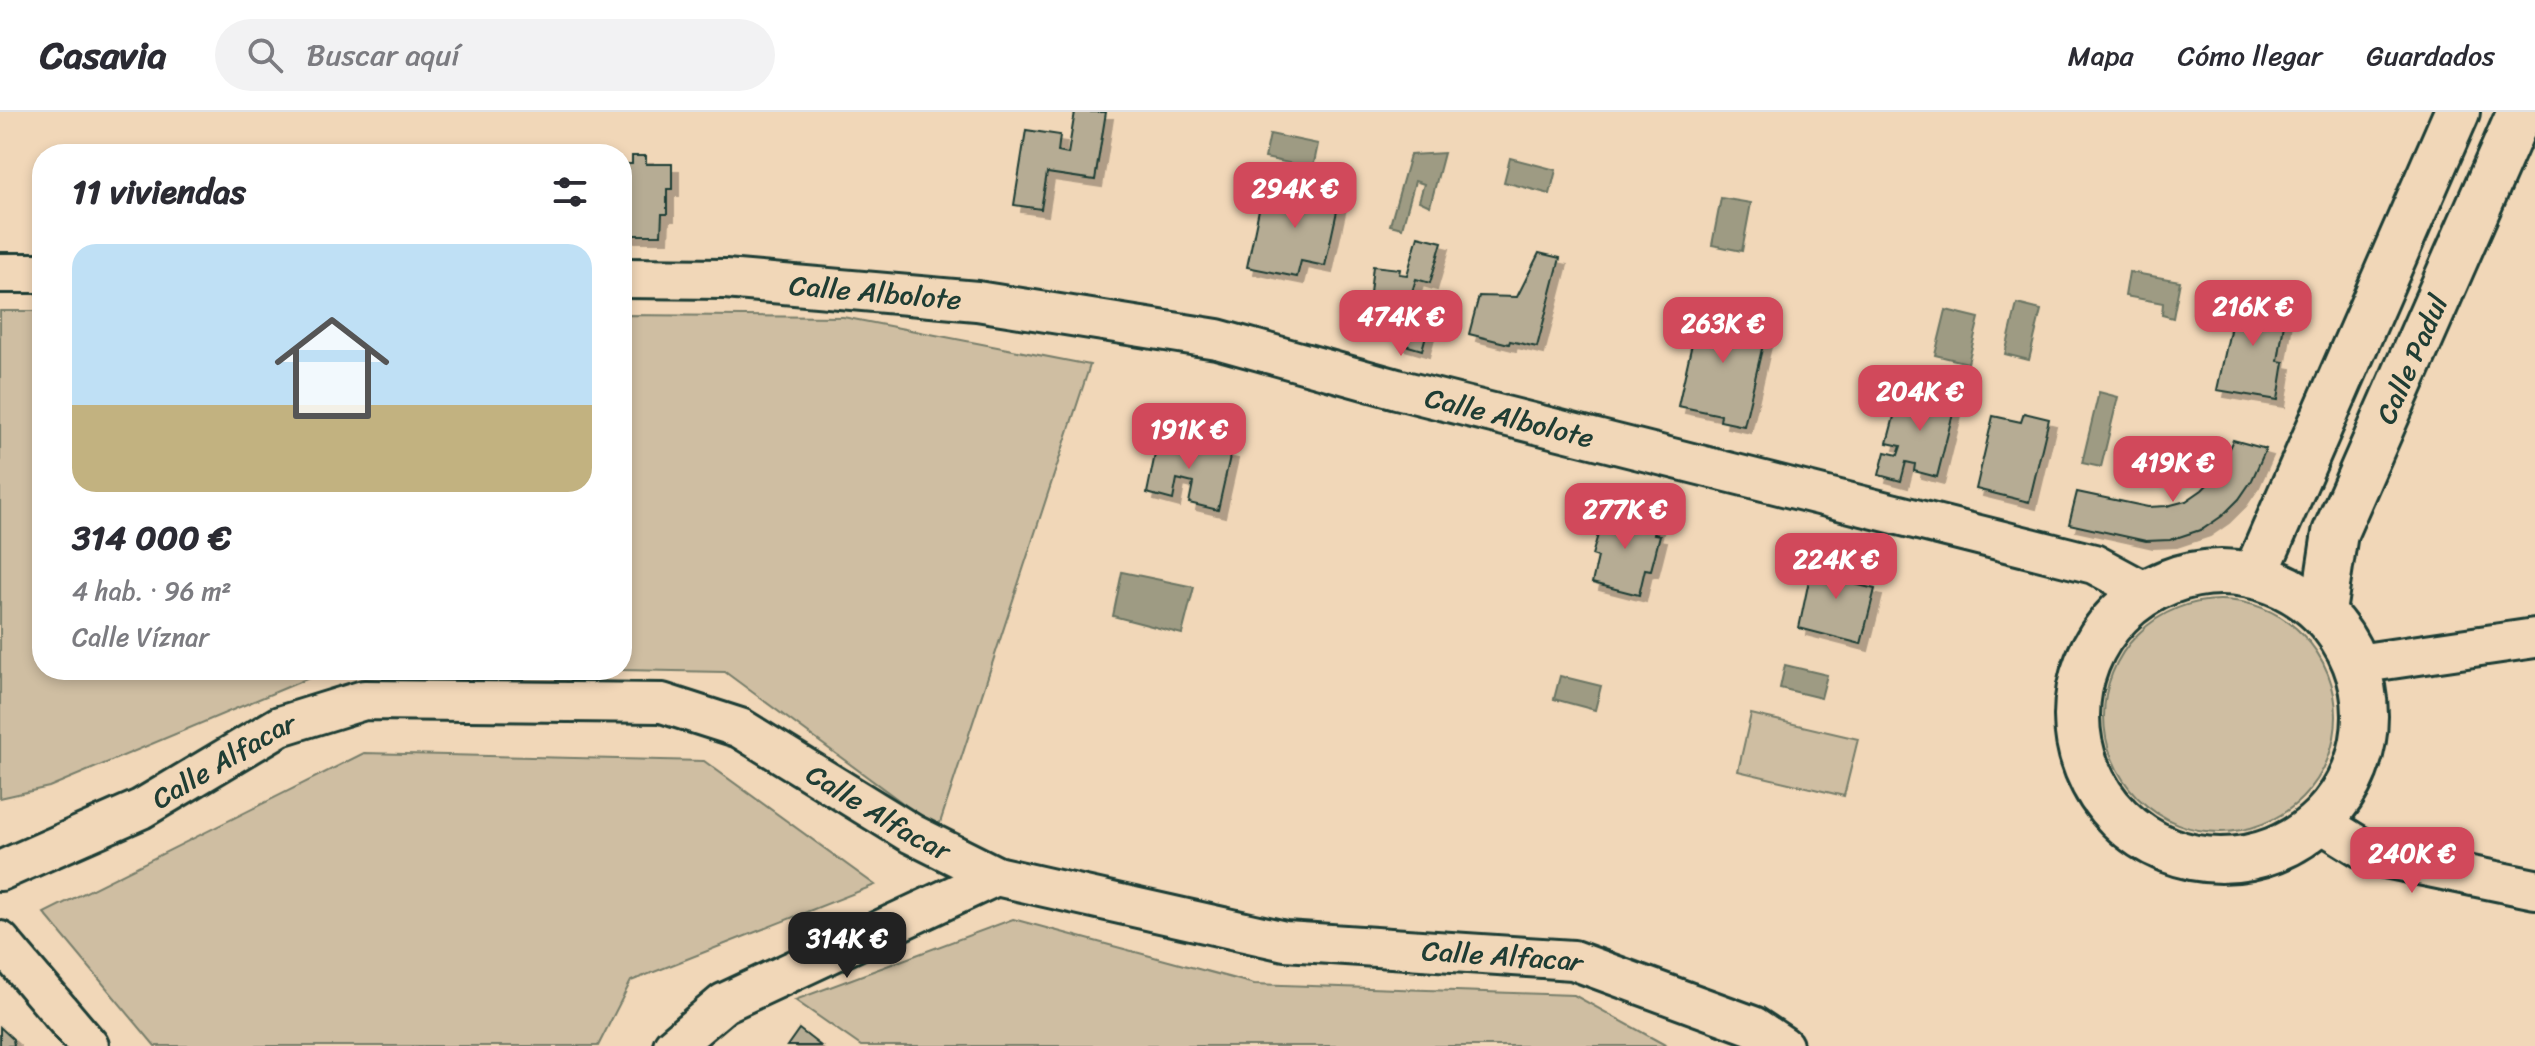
<!DOCTYPE html>
<html lang="es">
<head>
<meta charset="utf-8">
<style>
  :root { --surface:#fff; --page:#f2f2f3; --text:#2b2b33; --muted:#7c7c81; --line:#e1e1e2; --accent:#d1495b }
  body { margin:0; font-family:Sriracha,sans-serif; background:var(--page); color:var(--text); height:100vh; display:flex; flex-direction:column; font-size:30px; white-space:nowrap }
  * { box-sizing:border-box; margin:0 }
  p { font-size:26px; color:var(--muted) }
  .icon { flex:none; width:44px; height:44px; fill:none; stroke:currentColor; stroke-width:2; stroke-linecap:round; stroke-linejoin:round }
  .map { position:relative; flex:1; overflow:hidden }
  .sheet { position:absolute; left:32px; top:32px; width:600px; height:536px; display:flex; flex-direction:column; background:var(--surface); border-radius:32px; box-shadow:0 4px 12px #0003 }
  .sheet>* { flex:none }
  .price { position:absolute; translate:-50% -68px; padding:0 18px; border-radius:16px; background:var(--accent); color:#fff; font-size:26px; line-height:52px; filter:drop-shadow(0 2px 4px #0008) }
  .price::after { content:''; position:absolute; left:50%; top:48px; width:24px; height:18px; margin-left:-12px; background:inherit; clip-path:polygon(0 0,100% 0,50% 100%) }
  .price.current { background:#222; color:#fff }
  ul { padding:0; list-style:none }
  li { display:grid; align-content:center; gap:16px; height:424px; padding:0 40px }
  li+li { border-top:2px solid var(--line) }
  li span { display:grid; place-items:center; height:248px; border-radius:24px; color:#555 }
  li>.icon { margin-inline-start:auto }
  span .icon { width:144px; height:144px; fill:#fffc; stroke-width:1 }
  li b { font-size:34px }
  h2 { display:flex; justify-content:space-between; align-items:center; height:96px; padding:0 40px; font-size:34px }
  header { display:flex; align-items:center; gap:48px; box-sizing:border-box; height:112px; padding:0 40px; background:var(--surface); border-bottom:2px solid var(--line) }
  header strong { font-size:38px }
  nav { display:flex; gap:44px; margin-inline-start:auto; font-size:28px }
  .search { width:560px; height:72px; background:var(--page); display:flex; align-items:center; gap:20px; box-sizing:border-box; padding:0 28px; border-radius:44px; color:var(--muted); font-size:30px }
  .map>svg:first-child { display:block }
</style>
</head>
<body>
<header>
<strong>Casavia</strong>
<div class="search"><svg class="icon" aria-label="search" viewBox="0 0 24 24"><circle cx="10" cy="10" r="6"/><path d="M15 15l6 6"/></svg>Buscar aquí</div>
<nav><a>Mapa</a><a>Cómo llegar</a><a>Guardados</a></nav>
</header>
<div class="map">
<svg width="2535" height="934" viewBox="0 0 2535 934">
  <defs>
    <filter id="shadow"><feDropShadow dx="7" dy="7" stdDeviation="0" flood-color="#0004"/></filter>
  </defs>
  <rect width="100%" height="100%" fill="#f1d7b8"/>
  <filter id="ink" filterUnits="userSpaceOnUse"><feTurbulence type="fractalNoise" baseFrequency=".0125" numOctaves="2"/><feDisplacementMap in="SourceGraphic" scale="16" xChannelSelector="R" yChannelSelector="G"/><feConvolveMatrix kernelMatrix="1 2 1 2 8 2 1 2 1" color-interpolation-filters="sRGB"/></filter>
  <g filter="url(#ink)">
    <g fill="#cfbea2" stroke="#777e6b" stroke-width="2">
      <polygon points="0,199 42,199 42,558 328,558 49,675 0,686"/>
      <polygon points="622,203 843,205 1090,253 938,717 725,560 622,558"/>
      <circle cx="2220" cy="604" r="116"/>
      <polygon points="1751,602 1858,627 1844,684 1738,659"/>
      <polygon points="364,641 704,649 875,773 631,869 598,934 155,934 44,801"/>
      <polygon points="1013,807 1254,872 1574,883 1667,934 861,934 795,888"/>
    </g>
    <g fill="#9e9b83" stroke="#6b7563" stroke-width="2">
      <polygon points="1270,22 1318,32 1313,56 1265,46"/>
      <polygon points="1444,41 1430,94 1419,89 1424,72 1415,69 1402,116 1390,113 1410,43"/>
      <polygon points="1510,46 1556,58 1550,82 1504,70"/>
      <polygon points="1721,86 1751,91 1742,139 1712,133"/>
      <polygon points="2129,160 2180,169 2173,206 2162,203 2163,191 2125,184"/>
      <polygon points="2017,192 2041,198 2029,248 2005,242"/>
      <polygon points="1946,198 1979,206 1968,251 1935,243"/>
      <polygon points="2099,280 2118,285 2101,355 2082,351"/>
      <polygon points="1122,460 1194,475 1182,522 1113,504"/>
      <polygon points="1785,553 1827,563 1821,586 1780,576"/>
      <polygon points="1560,564 1601,574 1595,598 1554,587"/>
    </g>
    <g fill="#b6ac94" stroke="#1f3d34" stroke-width="2" filter="url(#shadow)">
      <polygon points="1075,0 1106,0 1095,68 1047,61 1041,97 1014,93 1026,18 1060,23 1058,40 1068,42"/>
      <polygon points="632,44 646,44 646,52 672,52 672,77 667,77 667,102 662,102 661,123 622,123 622,52 632,52"/>
      <polygon points="1315,70 1342,76 1325,154 1301,149 1297,165 1247,155 1261,88 1287,93 1292,73 1314,78"/>
      <polygon points="1418,124 1442,130 1430,171 1416,167 1412,180 1436,187 1422,238 1398,231 1404,207 1395,205 1394,211 1367,208 1373,154 1400,157 1399,162 1407,163"/>
      <polygon points="1539,141 1560,146 1537,235 1510,229 1509,232 1469,222 1479,184 1517,185"/>
      <polygon points="2227,183 2287,193 2278,249 2284,250 2278,288 2217,278 2231,214 2222,212"/>
      <polygon points="1700,196 1768,211 1744,314 1720,309 1721,303 1678,294"/>
      <polygon points="1936,271 1959,277 1937,365 1914,359 1915,352 1906,350 1901,369 1879,363 1885,340 1898,343 1901,334 1887,331 1900,282 1921,287 1919,296 1929,298"/>
      <polygon points="2024,301 2049,307 2029,390 1976,377 1993,304 2021,310"/>
      <polygon points="1159,323 1231,340 1218,398 1189,391 1193,371 1177,367 1173,388 1147,381"/>
      <polygon points="2233,328 2266,337 2252,368 2239,387 2222,404 2203,417 2170,428 2146,429 2069,412 2077,380 2148,395 2167,394 2186,389 2202,378 2215,365"/>
      <polygon points="1611,396 1658,408 1654,422 1660,423 1655,443 1651,458 1645,457 1639,483 1592,471 1598,445 1592,443 1600,416 1605,418"/>
      <polygon points="1839,442 1856,447 1850,471 1875,477 1861,532 1799,516 1813,449 1816,450 1818,444 1838,450"/>
      <polygon points="0,915 13,927 14,934 0,934"/>
      <polygon points="799,917 821,934 787,934"/>
    </g>
    <g fill="none" stroke-linecap="round" stroke-linejoin="round">
      <g stroke="#1f3d34" stroke-width="44">
        <g id="street">
          <polyline points="0,161 42,161"/>
          <path id="s1" d="M622,166L725,167L977,189L1217,227L1397,277L2094,452L2146,480"/>
          <polyline points="2357,552 2535,526"/>
          <polyline points="2320,710 2375,744 2535,777"/>
          <path id="s2" d="M0,759L141,697L280,614L364,588L662,591L740,616L912,722L996,764L1285,829L1573,848L1753,914L1783,934"/>
          <polyline points="0,829 89,934"/>
          <polyline points="673,934 724,891 996,764"/>
        </g>
      </g>
      <g stroke="#1f3d34" stroke-width="50">
        <g id="secondary">
          <circle cx="2221" cy="604" r="144"/>
          <polyline points="2255,463 2457,0"/>
          <path id="s3" d="M2323,500L2335,421L2520,0"/>
        </g>
      </g>
      <use href="#street" stroke="#f1d7b8" stroke-width="38"/>
      <use href="#secondary" stroke="#f1d7b8" stroke-width="44"/>
    </g>
  </g>
  <g text-anchor="middle" dominant-baseline="central" stroke-width="6" stroke-linejoin="round" paint-order="stroke">
    <g font-size="28" fill="#1f3d34" stroke="#f1d7b8">
      <text stroke="none"><textPath href="#s1" startOffset="254">Calle Albolote</textPath></text>
      <text stroke="none"><textPath href="#s3" startOffset="270">Calle Padul</textPath></text>
      <text stroke="none"><textPath href="#s1" startOffset="902">Calle Albolote</textPath></text>
      <text stroke="none"><textPath href="#s2" startOffset="250">Calle Alfacar</textPath></text>
      <text stroke="none"><textPath href="#s2" startOffset="946">Calle Alfacar</textPath></text>
      <text stroke="none"><textPath href="#s2" startOffset="1594">Calle Alfacar</textPath></text>
    </g>
  </g>
</svg>
<b class="price" style="left:1295px;top:118px">294K €</b>
<b class="price" style="left:2253px;top:236px">216K €</b>
<b class="price" style="left:1401px;top:246px">474K €</b>
<b class="price" style="left:1723px;top:253px">263K €</b>
<b class="price" style="left:1920px;top:321px">204K €</b>
<b class="price" style="left:1189px;top:359px">191K €</b>
<b class="price" style="left:2173px;top:392px">419K €</b>
<b class="price" style="left:1625px;top:439px">277K €</b>
<b class="price" style="left:1836px;top:489px">224K €</b>
<b class="price" style="left:2412px;top:783px">240K €</b>
<b class="price current" style="left:847px;top:868px">314K €</b>
<section class="sheet">
<h2>11 viviendas<svg class="icon" aria-label="filters" viewBox="0 0 24 24"><path d="M4 7h16M4 17h16"/><circle cx="9" cy="7" r="2"/><circle cx="15" cy="17" r="2"/></svg></h2>
<ul>
<li><span style="background:linear-gradient(#bfe0f5 65%,#c2b280 0)"><svg class="icon" aria-label="home" viewBox="0 0 24 24"><path d="M3 11l9-7 9 7M6 9v11h12V9"/></svg></span><div><b>314 000 €</b><p>4 hab. · 96 m²</p><p>Calle Víznar</p></div></li>
</ul>
</section>
</div>
</body>
</html>
